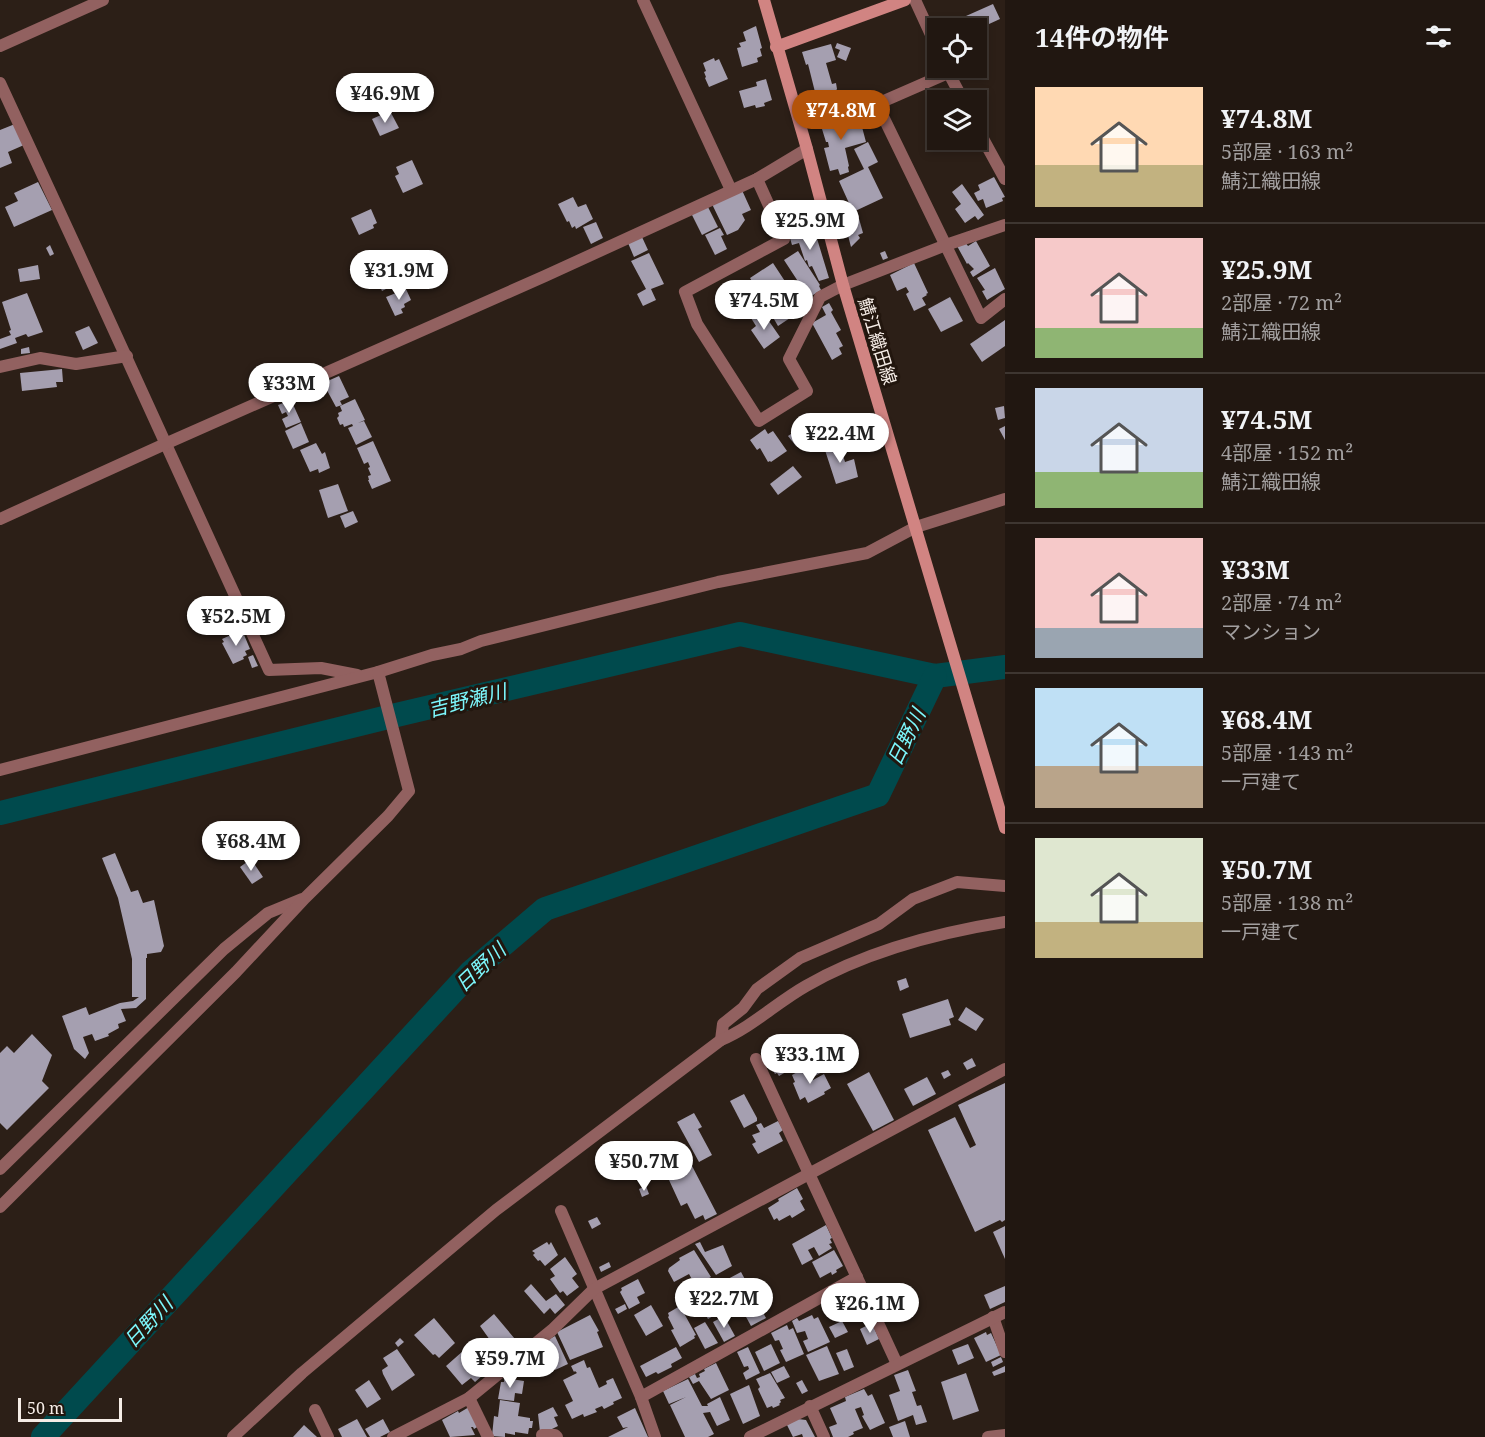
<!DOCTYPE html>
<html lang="ja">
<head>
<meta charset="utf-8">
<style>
  :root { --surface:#211711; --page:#29201a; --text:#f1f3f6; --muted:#a29f9f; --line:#3e3631; --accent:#b45309 }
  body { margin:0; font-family:"Noto Serif","Noto Sans JP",serif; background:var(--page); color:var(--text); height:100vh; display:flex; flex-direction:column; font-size:22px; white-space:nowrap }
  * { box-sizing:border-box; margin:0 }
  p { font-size:20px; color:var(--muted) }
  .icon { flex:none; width:33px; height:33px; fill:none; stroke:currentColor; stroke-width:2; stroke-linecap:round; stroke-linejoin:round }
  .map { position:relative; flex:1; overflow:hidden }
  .drawer { display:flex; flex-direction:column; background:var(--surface); width:480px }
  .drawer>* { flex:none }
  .tools { position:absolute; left:927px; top:18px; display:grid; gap:12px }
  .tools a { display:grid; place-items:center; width:60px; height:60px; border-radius:0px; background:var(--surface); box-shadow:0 3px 9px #0003,0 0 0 2px var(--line); font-size:30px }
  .scale { position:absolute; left:18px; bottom:15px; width:104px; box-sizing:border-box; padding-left:6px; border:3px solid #f5ece6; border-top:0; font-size:16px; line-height:21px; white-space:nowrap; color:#f5ece6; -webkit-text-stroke:4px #22160e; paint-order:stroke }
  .price { position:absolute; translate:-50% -51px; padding:0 14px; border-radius:21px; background:#fff; color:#222; font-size:20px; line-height:39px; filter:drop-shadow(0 2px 3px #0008) }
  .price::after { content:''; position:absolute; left:50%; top:36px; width:18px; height:14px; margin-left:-9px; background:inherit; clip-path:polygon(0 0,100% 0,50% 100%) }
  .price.current { background:var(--accent); color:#fff }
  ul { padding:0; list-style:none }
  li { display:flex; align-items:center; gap:18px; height:150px; padding:0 30px }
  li+li { border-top:2px solid var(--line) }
  li span { display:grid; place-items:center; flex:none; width:168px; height:120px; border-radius:0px; color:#555 }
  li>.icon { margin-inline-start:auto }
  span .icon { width:72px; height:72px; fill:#fffc; stroke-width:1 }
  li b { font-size:26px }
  h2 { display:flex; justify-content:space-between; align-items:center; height:72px; padding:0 30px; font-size:26px }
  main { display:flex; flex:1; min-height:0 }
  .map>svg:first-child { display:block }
</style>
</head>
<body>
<main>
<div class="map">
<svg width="1005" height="1437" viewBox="0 0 1005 1437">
  <rect width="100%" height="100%" fill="#2c1f17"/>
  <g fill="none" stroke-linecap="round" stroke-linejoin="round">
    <g stroke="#004a4d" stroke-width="24">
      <polyline points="0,813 388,717 740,634 935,676 1005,667"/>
      <polyline points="43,1437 471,972 545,909 878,795 935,676"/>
    </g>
  </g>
  <g fill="#a59fb0">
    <polygon points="993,4 1000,19 976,30 939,28"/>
    <polygon points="756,26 762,48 760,49 762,56 757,58 758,62 742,67 737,48 741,47 739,43 746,41 743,32"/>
    <polygon points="837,43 851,48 846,61 837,57 840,50 835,48"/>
    <polygon points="831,44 836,60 826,63 832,84 836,83 837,89 823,110 824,113 820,119 814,120 811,110 819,108 808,64 806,65 802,52"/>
    <polygon points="714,58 715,61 719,59 728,79 709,87 705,78 706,77 704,72 706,71 703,63"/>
    <polygon points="766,79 772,100 764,103 765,106 756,108 755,105 744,108 739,91 757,86 756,82"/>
    <polygon points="390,111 399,128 380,136 372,119"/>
    <polygon points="836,116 838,122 855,117 855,120 858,119 860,127 862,127 866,142 845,148 849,166 848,167 849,172 840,175 838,169 830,171 824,148 829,147 828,142 826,142 822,129 824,128 822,120"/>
    <polygon points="15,124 24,145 8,152 12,163 0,168 0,130"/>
    <polygon points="868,142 878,162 868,167 883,198 853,212 839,181 864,169 854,149"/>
    <polygon points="412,160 423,184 403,193 395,176 399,174 396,167"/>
    <polygon points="994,177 1005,197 1002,198 1003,201 986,208 983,199 978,201 974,193 980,190 978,185"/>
    <polygon points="38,182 52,210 14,227 5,207 18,201 14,193"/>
    <polygon points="962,184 984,215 978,220 975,216 965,223 955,209 961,204 952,192"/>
    <polygon points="741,188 751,210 742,214 745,220 738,230 727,235 711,202"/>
    <polygon points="573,197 578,207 586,204 593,219 576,229 575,226 572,228 569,221 567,222 558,204"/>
    <polygon points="707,205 718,227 702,235 691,213"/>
    <polygon points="847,206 851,217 858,215 863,233 858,235 860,238 851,247 841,208"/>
    <polygon points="371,209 377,223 373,225 374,228 359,235 351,218"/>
    <polygon points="596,222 603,238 591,244 583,227"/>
    <polygon points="802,227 804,235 815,232 829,278 819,281 812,266 809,267 807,260 805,261 799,243 792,245 788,231"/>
    <polygon points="720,228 724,235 721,236 727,249 715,255 705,235"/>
    <polygon points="642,237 648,250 634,257 628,243"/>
    <polygon points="976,241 990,266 973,277 970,272 974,269 968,263 967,264 957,246 965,242 968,246"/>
    <polygon points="50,245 54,254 50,256 46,248"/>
    <polygon points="388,251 394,263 372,273 364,257 376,252 378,255"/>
    <polygon points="798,251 820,285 819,286 821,290 789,310 793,316 778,326 750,278 773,263 792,292 801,286 784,260"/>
    <polygon points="885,251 888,258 883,260 880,253"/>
    <polygon points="649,253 664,284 651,289 656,300 643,306 637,294 646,289 631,261"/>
    <polygon points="914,263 928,293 926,294 927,295 922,298 926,305 914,311 906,294 909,292 906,287 897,291 890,275"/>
    <polygon points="38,265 40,279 20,282 18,269"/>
    <polygon points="995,268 1005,289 987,300 982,291 985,290 977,278"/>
    <polygon points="389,269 396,284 382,291 375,275"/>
    <polygon points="406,289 411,300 404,304 405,307 401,309 403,313 395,316 386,297"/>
    <polygon points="27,293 43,332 28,337 26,334 15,338 17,343 0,349 0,339 11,335 9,331 11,330 2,302"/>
    <polygon points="950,297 963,321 941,332 928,309"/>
    <polygon points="829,303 833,310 831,312 841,330 836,333 843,346 839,348 842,354 832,360 812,323 826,315 822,307"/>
    <polygon points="757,314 759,317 764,314 780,337 764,349 751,330 756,326 751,318"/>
    <polygon points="1005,320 1005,346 982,362 970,344"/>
    <polygon points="89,326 98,343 83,350 75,332"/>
    <polygon points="29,347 30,353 21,354 21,349"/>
    <polygon points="62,369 63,382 56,382 57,387 22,391 20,373"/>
    <polygon points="339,376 349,397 340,401 342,405 336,407 323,383"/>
    <polygon points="355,399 365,420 358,423 364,421 372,437 356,445 348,428 353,426 352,424 344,427 343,424 340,425 337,418 339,416 338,413 342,411 340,406"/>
    <polygon points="291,400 301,422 286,428 282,419 288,416 286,412 282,414 278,405"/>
    <polygon points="1004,406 1005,418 998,420 995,408"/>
    <polygon points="301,423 309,442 293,449 285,431"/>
    <polygon points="1005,426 1005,440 999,429"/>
    <polygon points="765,429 768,434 773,431 787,451 771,462 770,461 768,462 760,448 757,450 750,440"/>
    <polygon points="794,432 801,442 796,446 788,436"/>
    <polygon points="373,441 391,481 372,489 368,480 369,480 368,476 371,475 368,468 370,467 368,462 364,464 357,448"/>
    <polygon points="839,442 845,462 854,459 858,477 836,484 824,447"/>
    <polygon points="316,443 322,454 325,452 330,468 319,473 318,469 310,472 300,450"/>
    <polygon points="793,466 802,477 778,495 770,484"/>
    <polygon points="338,484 348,511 328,518 319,490"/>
    <polygon points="353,511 358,522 345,528 340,516"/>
    <polygon points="242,630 250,649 245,651 247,655 243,657 244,659 233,664 222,643 224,642 222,639"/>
    <polygon points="253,655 258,666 252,668 248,657"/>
    <polygon points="115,853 131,892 138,890 143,903 154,900 164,946 161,952 147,954 147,958 146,958 146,999 136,1008 121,1009 126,1021 118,1024 119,1028 108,1034 109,1036 95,1041 92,1034 83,1037 89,1053 85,1059 74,1049 62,1016 86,1007 89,1015 120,1003 133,1001 139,997 132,997 132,959 118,898 102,858"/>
    <polygon points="251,859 263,877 252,884 240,867"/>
    <polygon points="906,978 909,987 900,991 897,981"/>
    <polygon points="948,999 954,1017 949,1019 951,1025 910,1038 902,1014"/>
    <polygon points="966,1007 984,1019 976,1031 958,1020"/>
    <polygon points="32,1034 52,1055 42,1081 49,1088 7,1130 0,1123 0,1053 7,1046 14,1053"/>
    <polygon points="804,1035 816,1056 804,1062 793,1041"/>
    <polygon points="782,1041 784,1044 785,1043 798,1065 779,1076 777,1073 775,1074 771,1067 773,1065 770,1060 773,1058 771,1056 776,1053 775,1046"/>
    <polygon points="830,1041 832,1067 824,1067 823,1050 819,1050 819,1042"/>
    <polygon points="972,1058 976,1066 967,1070 963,1063"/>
    <polygon points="818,1061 824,1071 815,1076 810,1066"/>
    <polygon points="806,1067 813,1080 824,1074 831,1088 824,1092 825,1094 808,1103 805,1097 800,1100 793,1083 795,1082 792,1075"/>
    <polygon points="948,1070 951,1075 944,1079 941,1073"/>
    <polygon points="869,1072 894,1120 873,1131 847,1084"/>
    <polygon points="927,1077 936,1094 913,1106 904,1089"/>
    <polygon points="1005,1083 1005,1220 1002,1222 1000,1220 975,1232 928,1130 955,1117 970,1148 976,1145 958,1105"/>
    <polygon points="744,1094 757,1118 757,1121 744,1128 730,1101"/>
    <polygon points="694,1113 702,1127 698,1129 712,1155 699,1162 677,1122"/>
    <polygon points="778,1121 783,1130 779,1133 783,1141 758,1154 752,1144 756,1142 752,1135 760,1132 756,1125 761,1123 764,1128"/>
    <polygon points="680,1163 683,1168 691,1164 717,1214 705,1220 703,1215 695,1219 687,1203 681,1206 669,1180 675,1177 672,1167"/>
    <polygon points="646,1186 649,1194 642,1197 639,1189"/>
    <polygon points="797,1188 803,1199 800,1201 805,1210 792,1218 790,1215 779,1221 777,1218 774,1220 768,1208 779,1201 778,1199"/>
    <polygon points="597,1217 601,1224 592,1229 588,1221"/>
    <polygon points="826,1225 832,1238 830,1239 832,1243 829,1244 832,1248 819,1256 814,1247 808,1250 813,1259 802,1265 792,1244"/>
    <polygon points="1005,1226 1005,1259 993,1232"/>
    <polygon points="547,1242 549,1245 551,1242 558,1255 545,1266 540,1260 538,1261 533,1255 535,1253 532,1251"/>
    <polygon points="700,1242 705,1252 723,1245 732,1266 716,1275 695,1244"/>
    <polygon points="694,1250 711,1277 702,1282 706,1288 693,1296 688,1287 694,1283 689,1274 674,1282 668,1271 669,1268 680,1260 679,1258"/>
    <polygon points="834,1250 843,1266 836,1270 837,1272 832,1275 831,1272 820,1278 812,1262"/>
    <polygon points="565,1257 577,1274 572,1278 579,1287 567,1296 563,1291 560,1293 550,1279 555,1276 550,1269"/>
    <polygon points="609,1262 611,1267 601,1272 599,1267"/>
    <polygon points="741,1272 753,1294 738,1302 726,1280"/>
    <polygon points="638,1279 645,1293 637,1297 640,1303 629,1309 620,1292 622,1290 621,1288"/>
    <polygon points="531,1284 546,1301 556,1294 565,1305 555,1314 550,1308 544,1314 524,1291"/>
    <polygon points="1005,1286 1005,1302 990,1309 984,1295"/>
    <polygon points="711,1289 722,1311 708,1319 696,1297"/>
    <polygon points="850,1290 852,1294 857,1292 860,1299 857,1301 861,1308 837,1318 828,1301"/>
    <polygon points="754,1296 766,1318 751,1326 739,1304"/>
    <polygon points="625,1304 627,1309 618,1314 615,1309"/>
    <polygon points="651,1305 663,1326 646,1336 634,1315"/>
    <polygon points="680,1306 696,1335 694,1336 695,1338 680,1347 671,1330 674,1329 668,1317 669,1316 668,1313"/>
    <polygon points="494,1314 520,1345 513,1351 511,1349 509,1351 501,1342 495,1347 480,1326"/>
    <polygon points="590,1315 599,1331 597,1332 603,1347 570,1360 557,1332"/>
    <polygon points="812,1315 814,1319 818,1317 830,1342 808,1352 803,1341 808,1339 805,1331 797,1333 792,1321 797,1318 799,1321"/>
    <polygon points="870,1315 872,1320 863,1323 861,1318"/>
    <polygon points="724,1316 735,1336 724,1342 713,1322"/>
    <polygon points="434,1318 455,1343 439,1358 435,1354 433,1355 414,1335"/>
    <polygon points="842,1321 848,1332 835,1338 829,1327"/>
    <polygon points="705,1322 718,1343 705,1349 694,1328"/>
    <polygon points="872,1323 879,1339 867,1345 860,1329"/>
    <polygon points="787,1325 789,1330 793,1328 804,1354 786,1362 780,1350 783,1349 779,1340 775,1341 771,1333"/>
    <polygon points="986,1332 987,1335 991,1333 1001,1355 986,1362 974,1338"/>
    <polygon points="555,1336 568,1364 555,1370 547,1353 551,1351 546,1341"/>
    <polygon points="400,1338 404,1342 398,1347 395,1343"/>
    <polygon points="771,1344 780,1363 764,1371 755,1352"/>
    <polygon points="968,1344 974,1358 958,1365 952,1350"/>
    <polygon points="827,1346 839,1374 819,1381 806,1355"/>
    <polygon points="676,1347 682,1358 671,1364 672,1367 658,1374 656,1372 646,1377 640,1366"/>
    <polygon points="748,1347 760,1373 746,1380 743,1373 749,1369 748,1366 744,1367 737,1352"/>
    <polygon points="397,1349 415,1375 392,1391 383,1374 382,1370 388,1366 383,1358"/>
    <polygon points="847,1349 854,1367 844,1371 836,1353"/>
    <polygon points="463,1351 483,1375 475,1382 471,1378 462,1385 446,1366"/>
    <polygon points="1001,1357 1003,1362 993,1367 991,1362"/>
    <polygon points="584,1360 587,1368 590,1367 599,1388 607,1384 606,1381 613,1378 622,1398 613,1402 614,1404 604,1409 602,1406 595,1409 597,1412 584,1417 583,1414 572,1419 565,1405 573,1401 563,1380 577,1373 575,1371 574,1372 571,1366"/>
    <polygon points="716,1363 729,1390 711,1399 699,1381 693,1384 689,1377 695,1374 697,1378 700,1377 699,1374 705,1371 704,1369"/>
    <polygon points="784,1366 790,1377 777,1383 771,1372"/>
    <polygon points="1005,1366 1005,1372 994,1376 992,1372"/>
    <polygon points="908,1370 916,1391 912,1392 917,1406 921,1405 927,1422 916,1425 913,1415 898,1421 889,1395 900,1391 894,1375"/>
    <polygon points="770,1373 785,1398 780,1400 781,1402 779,1404 780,1405 773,1408 772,1406 767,1408 758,1389 760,1387 756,1379"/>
    <polygon points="966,1373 979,1411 953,1420 941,1382"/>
    <polygon points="504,1378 524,1381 522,1394 515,1393 514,1401 498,1399 501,1382 504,1382"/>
    <polygon points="688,1379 702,1406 708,1406 707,1404 720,1397 730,1420 717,1426 710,1412 703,1413 714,1434 708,1437 685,1437 670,1405 686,1397 669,1404 663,1391"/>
    <polygon points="369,1380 381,1399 367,1408 355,1390"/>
    <polygon points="802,1380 808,1391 802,1394 796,1383"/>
    <polygon points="749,1385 760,1416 743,1424 730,1394"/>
    <polygon points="864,1389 868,1396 872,1394 885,1423 870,1430 862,1416 864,1415 861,1407 855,1409 863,1428 853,1432 854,1434 848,1437 833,1437 829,1427 837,1424 830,1408 846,1401 845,1397"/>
    <polygon points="500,1400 520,1403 518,1416 530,1418 530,1421 533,1421 532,1428 529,1428 528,1434 515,1432 515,1435 505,1433 505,1437 492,1436 494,1416 498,1417"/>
    <polygon points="469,1407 479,1426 474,1429 473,1427 471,1427 475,1435 450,1437 442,1420 458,1411 459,1413"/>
    <polygon points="553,1407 558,1416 554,1417 558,1426 546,1432 540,1432 538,1414"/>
    <polygon points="635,1408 648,1437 608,1437 628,1427 623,1428 617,1417"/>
    <polygon points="357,1419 367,1437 342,1437 338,1429"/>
    <polygon points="383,1419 390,1432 380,1437 370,1437 365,1429"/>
    <polygon points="798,1419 806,1420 815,1437 803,1437 802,1434 793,1437 787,1425"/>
    <polygon points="905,1421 910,1437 893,1437 889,1427"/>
    <polygon points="304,1425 317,1437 293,1437"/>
  </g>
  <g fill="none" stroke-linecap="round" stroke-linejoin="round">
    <g stroke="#926160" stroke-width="12">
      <polyline points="643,0 731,190"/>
      <polyline points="915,0 938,50"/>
      <polyline points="0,46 103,0"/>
      <polyline points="946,68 963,100"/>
      <polyline points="948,73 877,104 981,318 1005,299"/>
      <path d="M0,83C91,278 179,474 269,670L321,668L357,675"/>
      <polyline points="976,126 1005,179"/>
      <polyline points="757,179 784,239 685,292 697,324 759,421 807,391 789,359 820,297 843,285 946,245 1005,225"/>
      <polyline points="0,367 40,358 76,364 127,356"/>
      <polyline points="0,519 165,444 545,276 757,179 807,149"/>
      <polyline points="0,770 378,672 432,655 461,649 481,641 718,582 867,553 916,527 1005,499"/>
      <polyline points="721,1040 723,1024 743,1008 757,989 800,958 879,924 913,899 957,882 1005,886"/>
      <polyline points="756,1059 897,1364"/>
      <polyline points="0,1169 224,949 268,913 302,899"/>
      <polyline points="0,1207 236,972 305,898 388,816 409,791 378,672"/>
      <polyline points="561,1211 641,1397 655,1437"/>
      <polyline points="993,1317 1005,1352"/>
      <polyline points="641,1397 857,1277"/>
      <polyline points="469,1398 488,1437"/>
      <polyline points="810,1406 824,1437"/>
      <polyline points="315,1410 328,1437"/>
      <polyline points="542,1435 555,1435 557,1437"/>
      <path d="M233,1437L302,1373L496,1210L721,1040C752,1027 776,1003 806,986C867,951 936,933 1005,922"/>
      <polyline points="393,1437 469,1398 552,1330 594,1289 1005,1069"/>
      <polyline points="750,1437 1005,1312"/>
      <polyline points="988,1437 1005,1435"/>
    </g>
    <g stroke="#d18482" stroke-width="12">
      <polyline points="764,0 807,149 843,285 1005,828"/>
      <polyline points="776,47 905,0"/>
    </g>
  </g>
  <g text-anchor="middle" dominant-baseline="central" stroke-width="6" stroke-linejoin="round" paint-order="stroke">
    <g font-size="18" fill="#f5ece6" stroke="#22160e">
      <text transform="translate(878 341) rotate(73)">鯖江織田線</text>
    </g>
    <g font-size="20" font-style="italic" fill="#7cf7fc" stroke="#22160e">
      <text transform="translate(467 700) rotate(-14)">吉野瀬川</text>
      <text transform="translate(906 737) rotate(-64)">日野川</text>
      <text transform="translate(480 967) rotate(-43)">日野川</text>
      <text transform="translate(148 1322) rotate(-47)">日野川</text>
    </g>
  </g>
</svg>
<div class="tools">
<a><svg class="icon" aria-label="locate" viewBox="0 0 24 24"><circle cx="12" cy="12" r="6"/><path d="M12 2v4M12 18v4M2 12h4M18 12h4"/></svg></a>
<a><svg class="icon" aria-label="layers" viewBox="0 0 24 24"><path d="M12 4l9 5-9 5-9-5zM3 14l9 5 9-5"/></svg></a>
</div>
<div class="scale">50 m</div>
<b class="price" style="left:385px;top:124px">¥46.9M</b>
<b class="price current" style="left:841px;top:141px">¥74.8M</b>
<b class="price" style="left:810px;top:251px">¥25.9M</b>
<b class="price" style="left:399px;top:301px">¥31.9M</b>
<b class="price" style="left:764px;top:331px">¥74.5M</b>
<b class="price" style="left:289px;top:414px">¥33M</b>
<b class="price" style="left:840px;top:464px">¥22.4M</b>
<b class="price" style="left:236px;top:647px">¥52.5M</b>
<b class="price" style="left:251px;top:872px">¥68.4M</b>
<b class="price" style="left:810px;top:1085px">¥33.1M</b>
<b class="price" style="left:644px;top:1192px">¥50.7M</b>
<b class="price" style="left:724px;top:1329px">¥22.7M</b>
<b class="price" style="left:870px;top:1334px">¥26.1M</b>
<b class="price" style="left:510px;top:1389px">¥59.7M</b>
</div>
<section class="drawer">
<h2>14件の物件<svg class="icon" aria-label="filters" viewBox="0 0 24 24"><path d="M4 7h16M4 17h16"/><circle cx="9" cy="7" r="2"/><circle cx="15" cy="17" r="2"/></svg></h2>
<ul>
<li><span style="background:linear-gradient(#ffd9b3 65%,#c2b280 0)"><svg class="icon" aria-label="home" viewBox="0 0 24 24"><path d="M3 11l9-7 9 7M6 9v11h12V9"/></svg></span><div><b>¥74.8M</b><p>5部屋 · 163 m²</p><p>鯖江織田線</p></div></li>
<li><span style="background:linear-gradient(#f6c9c9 75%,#8fb573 0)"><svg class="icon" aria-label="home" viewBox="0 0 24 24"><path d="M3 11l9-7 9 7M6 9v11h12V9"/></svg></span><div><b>¥25.9M</b><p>2部屋 · 72 m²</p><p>鯖江織田線</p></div></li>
<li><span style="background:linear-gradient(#c9d6e8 70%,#8fb573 0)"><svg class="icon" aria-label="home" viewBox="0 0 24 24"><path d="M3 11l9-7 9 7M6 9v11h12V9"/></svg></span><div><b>¥74.5M</b><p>4部屋 · 152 m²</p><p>鯖江織田線</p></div></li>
<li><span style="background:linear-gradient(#f6c9c9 75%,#9aa5b1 0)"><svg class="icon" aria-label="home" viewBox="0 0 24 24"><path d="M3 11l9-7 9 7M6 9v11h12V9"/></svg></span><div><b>¥33M</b><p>2部屋 · 74 m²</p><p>マンション</p></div></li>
<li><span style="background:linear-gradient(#bfe0f5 65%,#b9a48a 0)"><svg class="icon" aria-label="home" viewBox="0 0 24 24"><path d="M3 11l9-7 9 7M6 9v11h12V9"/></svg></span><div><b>¥68.4M</b><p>5部屋 · 143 m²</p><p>一戸建て</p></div></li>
<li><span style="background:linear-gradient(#dfe7d0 70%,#c2b280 0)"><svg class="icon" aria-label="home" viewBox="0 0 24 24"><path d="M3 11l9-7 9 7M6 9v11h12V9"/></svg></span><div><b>¥50.7M</b><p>5部屋 · 138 m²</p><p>一戸建て</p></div></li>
</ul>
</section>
</main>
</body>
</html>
